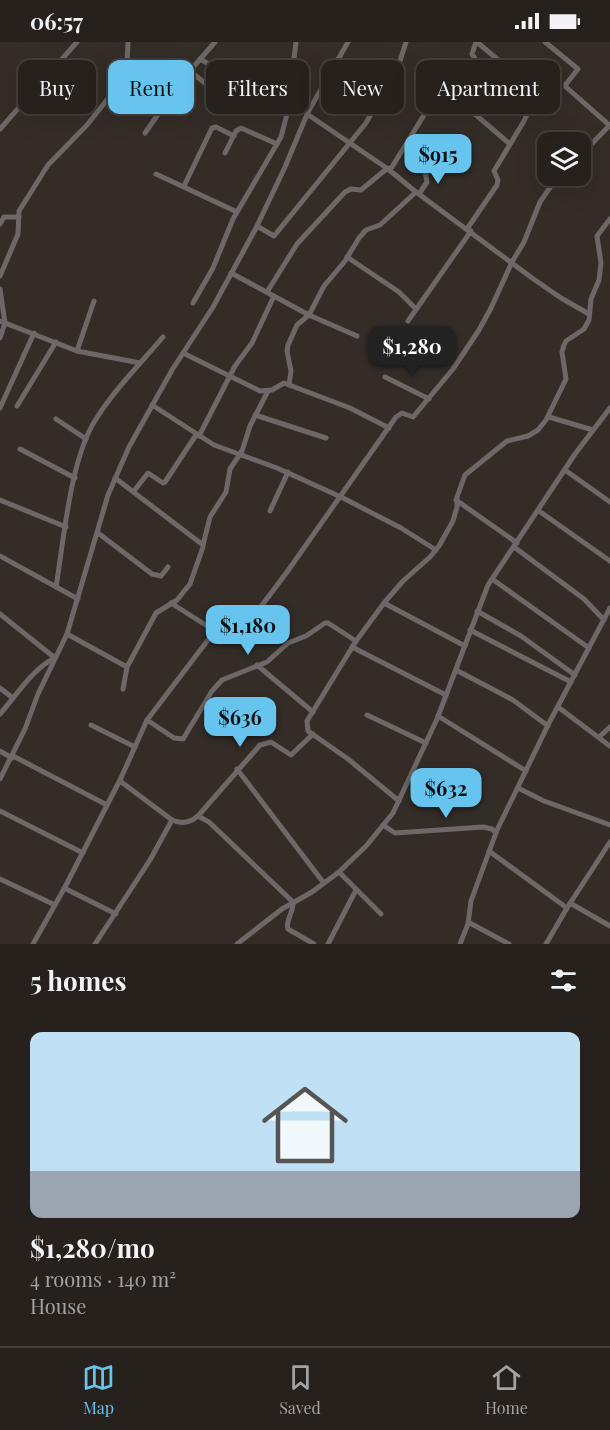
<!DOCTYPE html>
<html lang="en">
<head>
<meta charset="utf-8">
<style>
  :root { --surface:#27211d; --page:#332e2a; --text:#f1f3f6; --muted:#a4a3a4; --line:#433e3b; --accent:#67c4ef }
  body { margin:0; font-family:"Playfair Display",serif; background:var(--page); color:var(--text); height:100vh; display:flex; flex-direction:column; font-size:22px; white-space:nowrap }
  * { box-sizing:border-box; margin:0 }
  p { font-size:20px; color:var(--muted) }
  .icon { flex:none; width:33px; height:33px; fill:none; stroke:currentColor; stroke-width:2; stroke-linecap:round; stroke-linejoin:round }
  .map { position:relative; height:902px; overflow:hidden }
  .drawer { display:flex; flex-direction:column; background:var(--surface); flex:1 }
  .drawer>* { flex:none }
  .top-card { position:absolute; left:18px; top:18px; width:574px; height:54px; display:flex; gap:12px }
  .controls { position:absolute; left:537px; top:90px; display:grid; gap:12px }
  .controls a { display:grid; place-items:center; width:54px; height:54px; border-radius:12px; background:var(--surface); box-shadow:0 6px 24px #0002,0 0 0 2px var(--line); font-size:30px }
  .price { position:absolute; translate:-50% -51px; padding:0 14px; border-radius:12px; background:var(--accent); color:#111; font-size:20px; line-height:39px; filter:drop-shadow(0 2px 3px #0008) }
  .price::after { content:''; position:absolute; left:50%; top:36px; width:18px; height:14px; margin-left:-9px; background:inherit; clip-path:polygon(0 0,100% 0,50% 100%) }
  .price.selected { background:#222; color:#fff }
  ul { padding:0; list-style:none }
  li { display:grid; align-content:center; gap:12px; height:318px; padding:0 30px }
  li span { display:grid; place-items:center; height:186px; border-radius:12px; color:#555 }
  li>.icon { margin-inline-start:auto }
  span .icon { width:108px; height:108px; fill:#fffc; stroke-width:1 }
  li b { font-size:26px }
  h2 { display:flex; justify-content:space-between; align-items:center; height:72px; padding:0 30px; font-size:26px }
  .tag { padding:0 21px; border-radius:12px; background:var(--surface); box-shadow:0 6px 24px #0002,0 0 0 2px var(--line); font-size:21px; line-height:54px }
  .tag.selected { background:var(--accent); color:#111 }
  .status { display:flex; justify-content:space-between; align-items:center; height:42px; padding:0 30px; background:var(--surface); direction:ltr }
  .status svg { height:16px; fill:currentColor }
  .tab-bar { display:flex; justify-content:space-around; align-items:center; height:84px; border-top:2px solid var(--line); background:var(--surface); font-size:16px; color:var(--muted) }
  .tab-bar a { display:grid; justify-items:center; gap:3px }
  .tab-bar .selected { color:var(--accent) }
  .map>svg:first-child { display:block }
</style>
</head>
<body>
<div class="status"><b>06:57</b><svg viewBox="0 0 49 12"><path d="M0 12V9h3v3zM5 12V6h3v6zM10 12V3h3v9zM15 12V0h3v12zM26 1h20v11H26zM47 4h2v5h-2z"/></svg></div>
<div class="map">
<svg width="610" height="902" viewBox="0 0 610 902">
  <rect width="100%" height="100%" fill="#342c27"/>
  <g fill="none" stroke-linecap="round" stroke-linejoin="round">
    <g stroke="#6d6867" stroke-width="5">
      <polyline points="545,0 578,27 566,42 566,45 609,83"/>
      <polyline points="200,17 287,67"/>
      <polyline points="190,29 206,42 239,62 242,63 251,48"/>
      <polyline points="449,50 510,102"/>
      <polyline points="307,72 388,127 416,150 532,236 561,256 589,272"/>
      <polyline points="0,87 77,0"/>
      <polyline points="145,91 182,38 215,0"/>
      <polyline points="225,111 236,89 241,86 277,102"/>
      <polyline points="580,114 610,83"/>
      <polyline points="156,132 237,170"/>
      <polyline points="184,144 212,86 216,85 234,94"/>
      <polyline points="419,152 427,140 424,124"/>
      <polyline points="0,182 4,175 19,175"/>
      <polyline points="257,184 274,194 366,81 387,44 400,19 406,0"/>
      <polyline points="467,187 497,143 498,138 494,129 524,79 536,53 535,49 477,0"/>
      <polyline points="347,215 399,250 416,267"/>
      <polyline points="231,231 309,273 357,294"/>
      <polyline points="0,234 18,192 19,169 48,123 87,83 114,49 125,30 127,22 128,0"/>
      <polyline points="0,247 5,281 0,296"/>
      <polyline points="267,250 297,202 345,150 351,147 361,148 384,129 392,125 424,73 440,62 447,51 461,40 482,27 472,12 476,0"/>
      <polyline points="193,261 213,226 233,177 281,95 287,72 296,0"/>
      <polyline points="0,279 77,309 140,321"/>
      <polyline points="408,279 471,189"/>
      <polyline points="77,309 94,259"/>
      <polyline points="183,311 260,349 272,348 284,341 350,366 389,386"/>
      <polyline points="385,335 429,357"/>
      <polyline points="289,343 291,329 287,309 288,303 297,283 309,273 324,244 345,219 359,196 366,188 380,183 416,150"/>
      <polyline points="152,363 214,403 277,426 341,455 401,486 436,508"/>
      <polyline points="17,364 56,300"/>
      <polyline points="0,366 34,291"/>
      <polyline points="255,373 326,396"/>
      <polyline points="549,375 593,388"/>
      <polyline points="56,377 86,397"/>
      <polyline points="199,394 235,324 252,301 274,254"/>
      <polyline points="20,407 75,436"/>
      <polyline points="565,428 610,460"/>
      <polyline points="134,449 148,431 163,441 165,440 196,393"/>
      <polyline points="0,458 66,485"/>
      <polyline points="456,458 517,501"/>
      <polyline points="270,469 288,430"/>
      <polyline points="539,469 610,519"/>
      <polyline points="98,491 152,532 161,534 168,525"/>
      <polyline points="203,503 210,475 226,450 230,427 242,409 250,384 268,349"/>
      <polyline points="514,505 584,557 604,578"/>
      <polyline points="0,514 78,557"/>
      <polyline points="492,537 589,606"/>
      <path d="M56,545C64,497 70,417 96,377C115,347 140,322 163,295"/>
      <polyline points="171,561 215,589"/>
      <polyline points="384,561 465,604"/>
      <polyline points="477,569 521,594 575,633"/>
      <path d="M0,572L55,616C33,626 16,654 0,672"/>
      <polyline points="470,588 571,640"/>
      <polyline points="67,592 127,625 156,571 177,558 190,542 203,505 203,503 115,436"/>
      <polyline points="352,605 446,653"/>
      <polyline points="257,623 313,670"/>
      <polyline points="456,628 513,658 548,684"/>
      <polyline points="0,646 13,656"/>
      <polyline points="123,647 127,625"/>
      <polyline points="558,665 610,704"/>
      <polyline points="367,673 426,701"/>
      <polyline points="438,674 526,729"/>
      <polyline points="147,678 174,696 183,697 212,649 222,638 267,620 288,601 306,594 325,581 328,581 356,599"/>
      <polyline points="91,683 135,705"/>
      <polyline points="599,695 610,685"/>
      <polyline points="0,709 12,716"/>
      <polyline points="13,714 107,763"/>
      <polyline points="237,727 323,840"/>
      <polyline points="0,737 25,687 38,652 67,592 108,453 129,405 172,328 213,265 256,186 285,125 308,70 348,0"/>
      <path d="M120,739L172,778C181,782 190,781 198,774L209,780L293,860C294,870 285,878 288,887L314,902"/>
      <polyline points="518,746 544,759 610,783"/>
      <polyline points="399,759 348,717 308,689 307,679 356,599 384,561 403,539 430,515 439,504 453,479 457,465 457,455 465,433 507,399 528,394 538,388 546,378 566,337 562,310 564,303 566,299 584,287 589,278 591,257 599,238 601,221 597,194 610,177"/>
      <polyline points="0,769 83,811"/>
      <polyline points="198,774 260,703 271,700 291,713 313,692"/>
      <polyline points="383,783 395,791 483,785 492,787 496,791"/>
      <polyline points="489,809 567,866"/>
      <polyline points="339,830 381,872"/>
      <polyline points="0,837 55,863"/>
      <polyline points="64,846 116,872"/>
      <polyline points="570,861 610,884"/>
      <polyline points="468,880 509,902"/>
      <polyline points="33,902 65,845 121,736 147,678 227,573 231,573 244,583 247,583 287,530 396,375 402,371 413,375 453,327 479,288 491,266 512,220 524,200 540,160 558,134"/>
      <polyline points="95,902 150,818 172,778"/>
      <polyline points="237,902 282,867 312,850 339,830 367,803 393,771 437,677 488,543 575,412 610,366"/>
      <polyline points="328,902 356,848"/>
      <polyline points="460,902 468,882 471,859 497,788 549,681 610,566"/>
      <polyline points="546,902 567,866 610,800"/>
    </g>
  </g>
</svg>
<div class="controls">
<a><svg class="icon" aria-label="layers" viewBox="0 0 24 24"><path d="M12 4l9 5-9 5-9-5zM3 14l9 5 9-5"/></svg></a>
</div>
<b class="price" style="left:438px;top:143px">$915</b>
<b class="price selected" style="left:412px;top:335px">$1,280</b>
<b class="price" style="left:248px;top:614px">$1,180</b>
<b class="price" style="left:240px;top:706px">$636</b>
<b class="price" style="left:446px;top:777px">$632</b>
<div class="top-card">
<a class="tag">Buy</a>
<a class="tag selected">Rent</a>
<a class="tag">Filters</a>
<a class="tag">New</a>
<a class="tag">Apartment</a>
</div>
</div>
<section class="drawer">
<h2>5 homes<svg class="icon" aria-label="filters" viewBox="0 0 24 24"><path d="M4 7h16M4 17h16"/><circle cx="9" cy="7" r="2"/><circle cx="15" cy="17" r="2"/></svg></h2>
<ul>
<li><span style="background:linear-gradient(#bfe0f5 75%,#9aa5b1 0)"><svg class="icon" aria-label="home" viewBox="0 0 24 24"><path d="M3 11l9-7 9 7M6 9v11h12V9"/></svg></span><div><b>$1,280/mo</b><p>4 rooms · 140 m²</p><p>House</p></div></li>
</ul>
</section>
<nav class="tab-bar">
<a class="selected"><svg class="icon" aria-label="map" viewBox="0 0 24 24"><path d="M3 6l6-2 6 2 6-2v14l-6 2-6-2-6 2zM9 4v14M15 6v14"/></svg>Map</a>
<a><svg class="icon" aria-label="saved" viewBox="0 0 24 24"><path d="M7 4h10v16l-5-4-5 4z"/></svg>Saved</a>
<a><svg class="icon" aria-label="home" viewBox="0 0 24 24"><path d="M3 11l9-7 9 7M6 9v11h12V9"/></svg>Home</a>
</nav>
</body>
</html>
